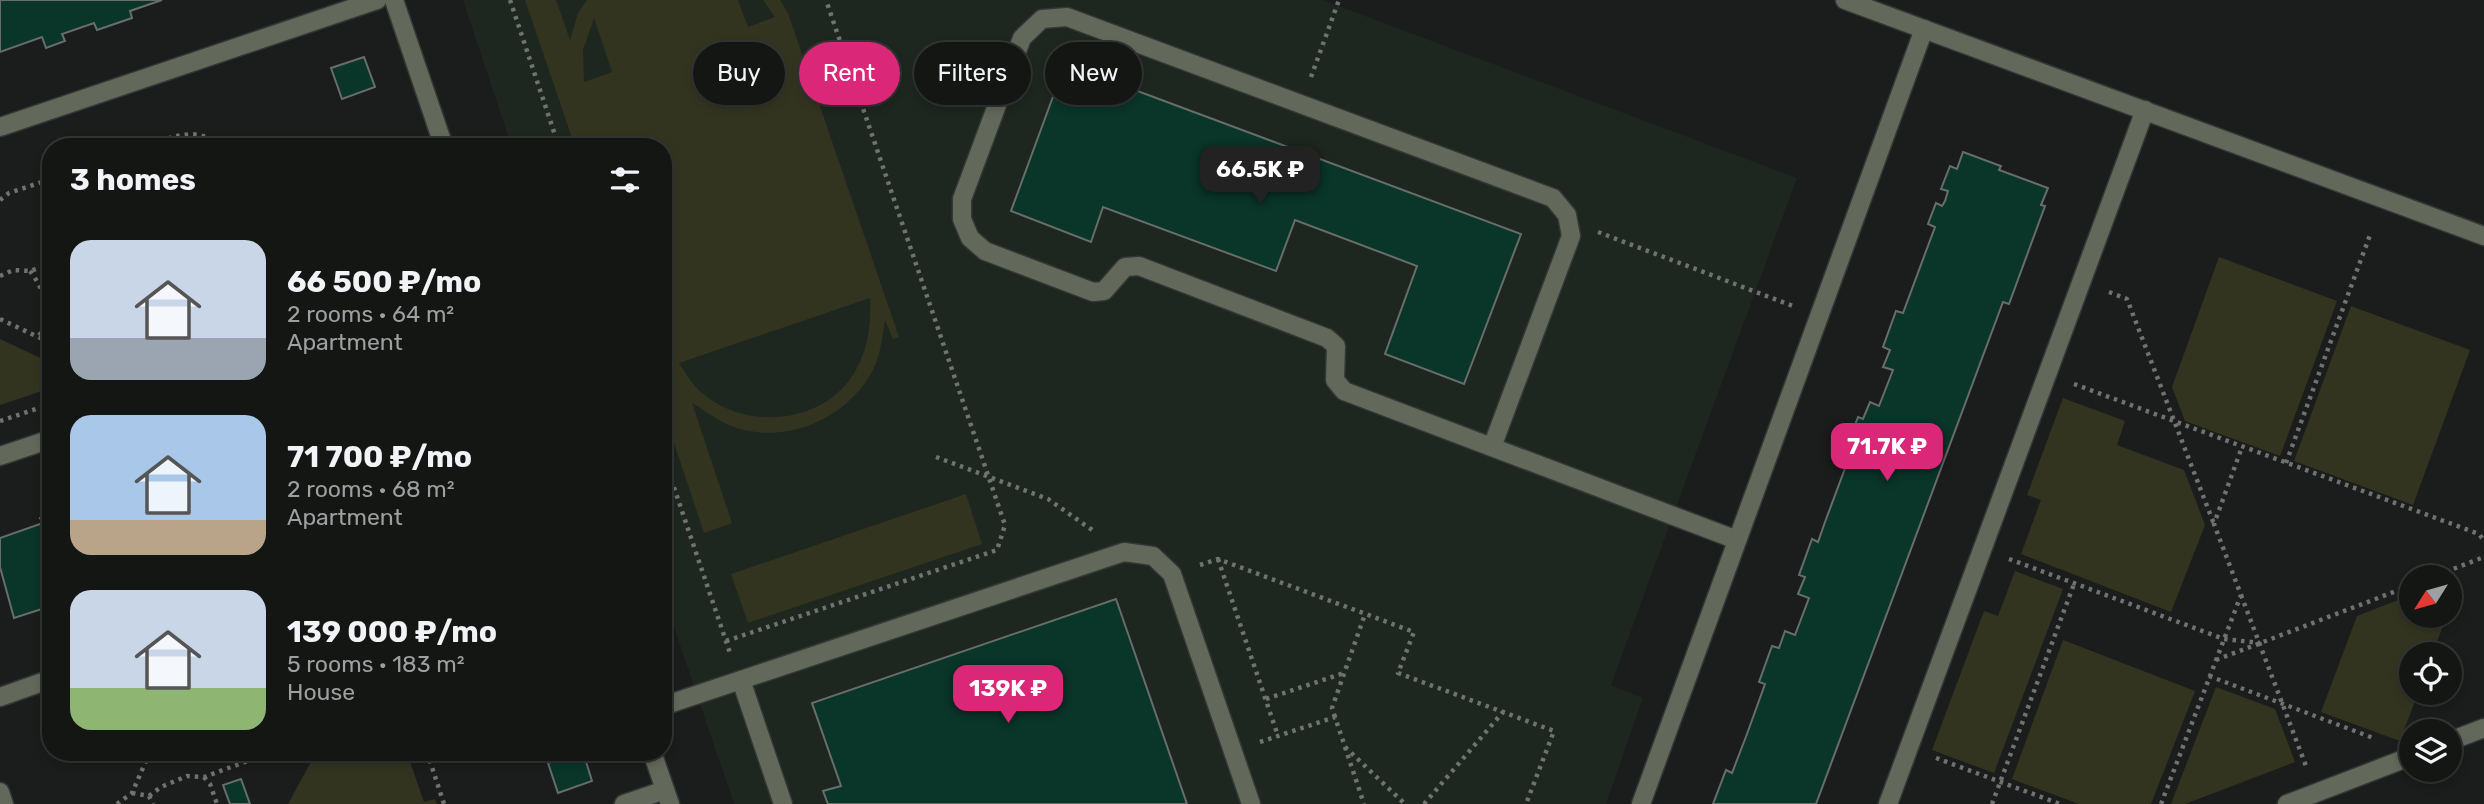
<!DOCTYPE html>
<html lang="en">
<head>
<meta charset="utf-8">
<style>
  :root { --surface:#141614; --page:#1d1f1d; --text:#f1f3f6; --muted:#9d9fa0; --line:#333534; --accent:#db2777 }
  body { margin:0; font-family:Rubik,sans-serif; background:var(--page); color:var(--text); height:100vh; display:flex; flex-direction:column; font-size:26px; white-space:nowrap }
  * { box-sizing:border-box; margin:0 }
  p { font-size:23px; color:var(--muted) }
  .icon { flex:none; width:38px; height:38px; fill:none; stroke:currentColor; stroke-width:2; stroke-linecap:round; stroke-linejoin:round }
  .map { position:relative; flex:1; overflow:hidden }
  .side { position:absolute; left:42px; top:138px; width:630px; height:623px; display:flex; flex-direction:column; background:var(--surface); border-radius:28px; box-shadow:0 4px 10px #0003,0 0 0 2px var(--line) }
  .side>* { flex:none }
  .top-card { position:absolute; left:693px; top:42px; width:665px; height:63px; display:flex; gap:14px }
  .needle { width:46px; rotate:233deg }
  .tools { position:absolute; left:2399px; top:565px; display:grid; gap:14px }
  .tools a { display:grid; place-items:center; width:63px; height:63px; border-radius:50%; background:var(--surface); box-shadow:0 4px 10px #0003,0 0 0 2px var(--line); font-size:35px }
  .price { position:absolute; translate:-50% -60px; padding:0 16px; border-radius:14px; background:var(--accent); color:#fff; font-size:23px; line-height:46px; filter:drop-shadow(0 2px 4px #0008) }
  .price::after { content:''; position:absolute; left:50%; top:42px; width:21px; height:16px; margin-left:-10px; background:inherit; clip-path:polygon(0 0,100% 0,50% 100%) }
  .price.selected { background:#222; color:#fff }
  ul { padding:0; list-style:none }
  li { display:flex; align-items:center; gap:21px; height:175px; padding:0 28px }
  li span { display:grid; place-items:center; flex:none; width:196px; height:140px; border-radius:21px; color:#555 }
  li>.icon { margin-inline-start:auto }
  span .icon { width:84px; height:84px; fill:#fffc; stroke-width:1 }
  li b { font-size:30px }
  h2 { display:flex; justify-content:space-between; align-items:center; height:84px; padding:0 28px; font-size:30px }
  .chip { padding:0 24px; border-radius:32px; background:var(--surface); box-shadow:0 4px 10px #0003,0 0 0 2px var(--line); font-size:24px; line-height:63px }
  .chip.selected { background:var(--accent); color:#fff }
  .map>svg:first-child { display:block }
</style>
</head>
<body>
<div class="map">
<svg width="2484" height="804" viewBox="0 0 2484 804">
  <rect width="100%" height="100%" fill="#1a1d1b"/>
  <polygon fill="#1d261f" points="463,0 1323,0 1797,178 1611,685 1643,698 1606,804 734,804 663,595 663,147 512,147"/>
  <g fill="#333420" fill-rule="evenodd">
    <path d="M525,0H556L570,40L578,13L587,0H738L748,27L775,17L763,0H780L788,13L899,337L893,339L885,320C882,340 880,360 869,377C843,418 793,441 744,430C724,426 709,413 692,403L732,523L704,533L663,410V147H575ZM594,18L612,72L584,82L583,50ZM870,298C871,322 869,344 858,366C828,427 738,434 694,385C688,378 684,370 679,363Z"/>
    <polygon points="2219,257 2337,301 2280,456 2185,421 2172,387"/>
    <polygon points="2351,306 2470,350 2413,505 2294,461"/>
    <polygon points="0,339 51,363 51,388 0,405"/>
    <polygon points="2063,398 2125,421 2117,445 2184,470 2205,525 2171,612 2021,554 2041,500 2027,495"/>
    <polygon points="966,494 982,544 748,623 731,574"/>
    <polygon points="2015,571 2063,589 1994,773 1932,750 1984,611 1998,616"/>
    <polygon points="2411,595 2412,616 2447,616 2432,654 2412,654 2412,693 2418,693 2400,741 2321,712 2357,616"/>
    <polygon points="2063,640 2195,691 2151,804 2079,804 2012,779"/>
    <polygon points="2216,687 2275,709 2295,762 2185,804 2171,804"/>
    <polygon points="328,753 407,753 424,802 435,799 437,804 288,804 312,760"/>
  </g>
  <g fill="#0a3529" stroke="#686d6b" stroke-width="2">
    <polygon points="0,0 162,0 130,11 132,18 97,30 94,23 62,34 65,41 46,48 42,37 0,52"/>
    <polygon points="364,57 375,87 342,99 331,68"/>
    <polygon points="1065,64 1521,234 1464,384 1385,354 1417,266 1295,220 1276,271 1103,207 1091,242 1011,211"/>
    <polygon points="1963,152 2001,166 1999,170 2048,188 2041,205 2045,206 2009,304 2003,302 1816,804 1713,804 1726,770 1732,773 1747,734 1765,684 1759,682 1772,646 1779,648 1785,631 1795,635 1809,598 1798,594 1805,577 1799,575 1812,539 1818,542 1825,522 1850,455 1845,452 1858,417 1863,419 1870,402 1879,406 1893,370 1883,367 1890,350 1883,347 1896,311 1903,313 1935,227 1928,224 1936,203 1942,206 1945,201 1948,191 1941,189 1950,166 1957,169"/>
    <polygon points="51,515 51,606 14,618 0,567 0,538 43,523 40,518"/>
    <polygon points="1116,599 1187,804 828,804 823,791 841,786 812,703"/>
    <polygon points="442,752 464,752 444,759"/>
    <polygon points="583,752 592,781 558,793 548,763"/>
    <polygon points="241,779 250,804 230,804 223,785"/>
  </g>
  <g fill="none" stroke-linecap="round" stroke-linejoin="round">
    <g stroke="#343735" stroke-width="21">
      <g id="lane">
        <polyline points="394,0 444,147"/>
        <polyline points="1845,0 2484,236"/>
        <polyline points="0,127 377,0"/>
        <polyline points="1492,447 1571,236 1567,215 1553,198 1067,17 1042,19 1022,38 962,199 962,219 970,238 985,251 1093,292 1104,291 1125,267 1139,266 1327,338 1336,346 1335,380 1344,391 1737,540"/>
        <polyline points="0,456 51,439"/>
        <polyline points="741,680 783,804"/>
        <polyline points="0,697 51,679"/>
        <polyline points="663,706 1124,552 1153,556 1172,574 1251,804"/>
        <polyline points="2450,741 2484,728"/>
        <polyline points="652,752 670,804"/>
        <polyline points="0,792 4,804"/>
        <polyline points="624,804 665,790"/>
        <polyline points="1641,804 1924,29"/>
        <polyline points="1888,804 2145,110"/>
        <polyline points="2287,804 2412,756"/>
      </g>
    </g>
    <g stroke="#707270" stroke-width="4.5" stroke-dasharray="3.5 5" stroke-linecap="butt">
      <polyline points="510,0 559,147"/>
      <polyline points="1311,77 1339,0"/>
      <path d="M144,147C167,139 200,123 218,147"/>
      <polyline points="0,200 9,193 51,179"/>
      <polyline points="1598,232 1793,306"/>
      <path d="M30,271C39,282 53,310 47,324C45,329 41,333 37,337"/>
      <polyline points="0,276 13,270 30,271 51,264"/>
      <polyline points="2109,292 2127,299 2214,524"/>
      <polyline points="0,319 51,343"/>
      <polyline points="2074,384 2479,534 2484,541"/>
      <polyline points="0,421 51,404"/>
      <polyline points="663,455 730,653"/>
      <polyline points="936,457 1048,499 1095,532"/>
      <polyline points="2286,463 2370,235"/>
      <polyline points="1218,559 1278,736"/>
      <polyline points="2009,559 2224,639 2260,643"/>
      <polyline points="1200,565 1218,559 1414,632 1398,673 1554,731 1526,804"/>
      <polyline points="2430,578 2484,557"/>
      <polyline points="2241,595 2306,766"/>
      <polyline points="726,641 997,550 1005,525 826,0"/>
      <polyline points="2216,660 2412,585"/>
      <polyline points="2209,676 2376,739"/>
      <polyline points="1266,699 1344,673"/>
      <polyline points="1335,717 1332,708 1365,614"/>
      <polyline points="1260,742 1335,717 1364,804"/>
      <polyline points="1345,747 1405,804"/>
      <polyline points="427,752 444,804"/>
      <polyline points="1936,758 2060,804"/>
      <polyline points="204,777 210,784 217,804"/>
      <polyline points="132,793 149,796 153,804"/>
      <polyline points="149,796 161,787 187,776 204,777 272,752"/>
      <polyline points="117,804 132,793 150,752"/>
      <polyline points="1424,804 1503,712"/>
      <polyline points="1992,804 2074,584"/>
      <polyline points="2161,804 2241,595 2214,524 2242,447"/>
    </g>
    <use href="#lane" stroke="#62695b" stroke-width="18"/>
  </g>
</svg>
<div class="tools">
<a><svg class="needle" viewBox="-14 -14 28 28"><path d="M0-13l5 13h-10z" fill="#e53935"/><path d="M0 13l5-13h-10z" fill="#9d9fa0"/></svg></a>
<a><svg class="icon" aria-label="locate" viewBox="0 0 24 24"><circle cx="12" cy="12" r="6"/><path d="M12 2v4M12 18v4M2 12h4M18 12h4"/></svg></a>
<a><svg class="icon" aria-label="layers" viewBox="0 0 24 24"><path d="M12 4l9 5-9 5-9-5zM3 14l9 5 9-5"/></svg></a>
</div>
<b class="price selected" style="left:1260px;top:206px">66.5K ₽</b>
<b class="price" style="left:1887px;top:483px">71.7K ₽</b>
<b class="price" style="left:1008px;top:725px">139K ₽</b>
<div class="top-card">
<a class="chip">Buy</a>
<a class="chip selected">Rent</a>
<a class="chip">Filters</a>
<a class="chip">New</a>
</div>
<section class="side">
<h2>3 homes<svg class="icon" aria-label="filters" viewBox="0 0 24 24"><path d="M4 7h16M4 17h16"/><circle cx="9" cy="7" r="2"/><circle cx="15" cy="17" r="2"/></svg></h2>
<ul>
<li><span style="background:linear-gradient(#c9d6e8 70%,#9aa5b1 0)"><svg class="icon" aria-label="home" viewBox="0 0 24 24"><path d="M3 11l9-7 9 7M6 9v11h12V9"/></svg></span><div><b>66 500 ₽/mo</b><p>2 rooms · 64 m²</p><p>Apartment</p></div></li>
<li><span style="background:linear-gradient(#a9c7e8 75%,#b9a48a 0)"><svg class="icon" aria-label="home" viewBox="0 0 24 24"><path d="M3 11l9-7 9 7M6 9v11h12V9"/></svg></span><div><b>71 700 ₽/mo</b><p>2 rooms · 68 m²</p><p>Apartment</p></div></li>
<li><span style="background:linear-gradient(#c9d6e8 70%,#8fb573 0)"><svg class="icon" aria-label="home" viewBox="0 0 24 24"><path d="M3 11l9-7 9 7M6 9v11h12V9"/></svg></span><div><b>139 000 ₽/mo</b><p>5 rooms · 183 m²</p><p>House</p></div></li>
</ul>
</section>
</div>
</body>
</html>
